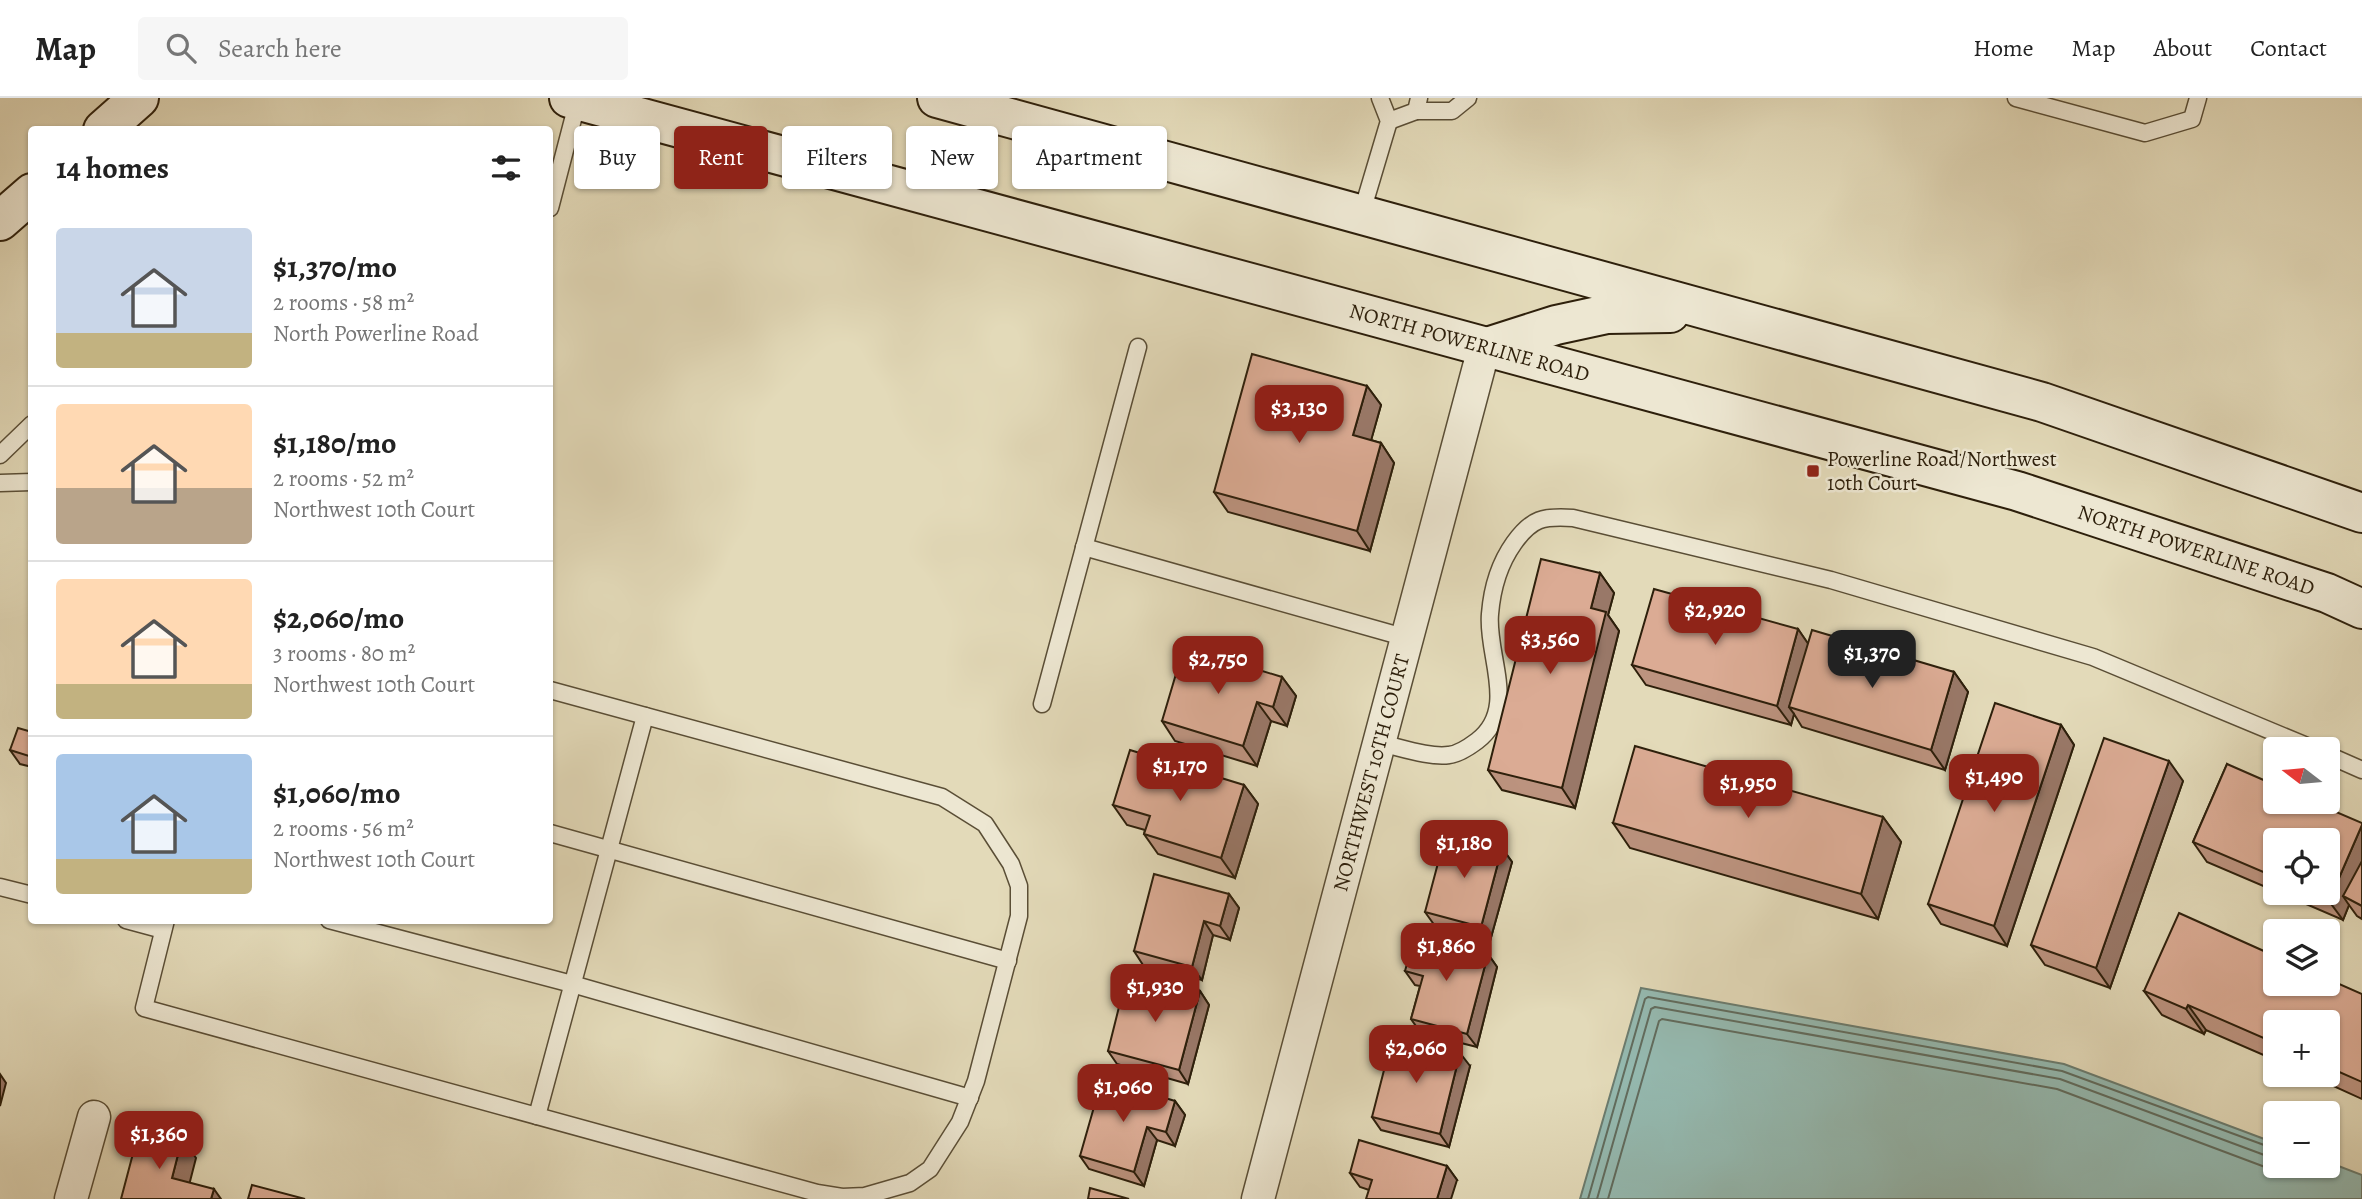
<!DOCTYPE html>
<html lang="en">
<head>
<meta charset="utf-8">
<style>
  :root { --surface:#fff; --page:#f6f6f6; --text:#222; --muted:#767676; --line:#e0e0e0; --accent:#8f2418 }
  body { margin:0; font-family:Alegreya,serif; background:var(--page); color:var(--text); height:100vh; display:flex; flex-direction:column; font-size:26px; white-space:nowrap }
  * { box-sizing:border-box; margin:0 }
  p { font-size:23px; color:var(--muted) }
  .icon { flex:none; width:38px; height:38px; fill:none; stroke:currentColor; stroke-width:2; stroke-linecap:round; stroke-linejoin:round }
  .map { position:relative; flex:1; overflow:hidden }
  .drawer { position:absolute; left:28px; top:28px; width:525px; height:798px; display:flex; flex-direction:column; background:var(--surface); border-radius:7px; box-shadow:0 2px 5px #0004 }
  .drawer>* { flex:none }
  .banner { position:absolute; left:574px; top:28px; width:665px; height:63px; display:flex; gap:14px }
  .needle { width:46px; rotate:286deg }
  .fabs { position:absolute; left:2263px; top:639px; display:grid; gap:14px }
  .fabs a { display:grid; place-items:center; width:77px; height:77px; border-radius:7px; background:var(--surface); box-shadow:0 2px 5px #0004; font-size:35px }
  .price { position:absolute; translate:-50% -60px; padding:0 16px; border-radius:14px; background:var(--accent); color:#fff; font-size:23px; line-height:46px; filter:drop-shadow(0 2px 4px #0008) }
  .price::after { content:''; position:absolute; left:50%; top:42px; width:21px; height:16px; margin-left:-10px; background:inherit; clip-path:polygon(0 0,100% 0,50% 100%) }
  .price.on { background:#222; color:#fff }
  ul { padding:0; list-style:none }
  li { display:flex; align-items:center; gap:21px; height:175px; padding:0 28px }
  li+li { border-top:2px solid var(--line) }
  li span { display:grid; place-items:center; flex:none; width:196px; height:140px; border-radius:7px; color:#555 }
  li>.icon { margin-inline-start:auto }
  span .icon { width:84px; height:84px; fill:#fffc; stroke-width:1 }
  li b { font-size:30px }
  h2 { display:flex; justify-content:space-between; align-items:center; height:84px; padding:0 28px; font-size:30px }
  .pill { padding:0 24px; border-radius:7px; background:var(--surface); box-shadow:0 2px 5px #0004; font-size:24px; line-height:63px }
  .pill.on { background:var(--accent); color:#fff }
  header { display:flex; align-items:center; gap:42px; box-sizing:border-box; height:98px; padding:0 35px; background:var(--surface); border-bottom:2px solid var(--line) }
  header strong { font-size:33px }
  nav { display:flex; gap:38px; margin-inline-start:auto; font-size:24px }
  .search { width:490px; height:63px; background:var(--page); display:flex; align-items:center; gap:18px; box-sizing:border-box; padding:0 24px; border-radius:7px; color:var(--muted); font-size:26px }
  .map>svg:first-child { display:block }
</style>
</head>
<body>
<header>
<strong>Map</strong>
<div class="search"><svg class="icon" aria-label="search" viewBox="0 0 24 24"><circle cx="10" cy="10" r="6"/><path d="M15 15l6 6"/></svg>Search here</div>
<nav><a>Home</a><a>Map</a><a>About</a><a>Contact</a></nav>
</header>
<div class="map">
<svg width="2362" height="1101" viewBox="0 0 2362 1101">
  <rect width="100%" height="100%" fill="#e3dab9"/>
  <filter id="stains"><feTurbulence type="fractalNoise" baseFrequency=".00286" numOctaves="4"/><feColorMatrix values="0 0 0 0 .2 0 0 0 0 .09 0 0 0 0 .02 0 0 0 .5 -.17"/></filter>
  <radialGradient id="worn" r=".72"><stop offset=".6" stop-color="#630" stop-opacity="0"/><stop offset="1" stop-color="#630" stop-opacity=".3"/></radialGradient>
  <polygon fill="#95bab1" stroke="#6b7c6f" stroke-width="2" points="1641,890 2064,966 2275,1045 2275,1068 2328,1068 2328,1064 2362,1077 2362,1101 1580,1101"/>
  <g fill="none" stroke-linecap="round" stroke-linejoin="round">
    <g stroke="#616c5e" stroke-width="2">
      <polyline points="1588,1101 1645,901 1648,899 2062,973 2275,1051"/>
      <polyline points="1597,1101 1651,911 1655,909 2060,981 2267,1058 2275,1060"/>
      <polyline points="1608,1101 1659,923 1662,921 2057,991 2265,1069 2275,1070 2285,1068"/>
    </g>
    <g stroke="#5a4e36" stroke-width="19">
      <g id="service">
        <polyline points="2016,0 2145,35 2192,21 2198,0"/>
        <polyline points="1416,13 1452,13 1468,0"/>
        <polyline points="1389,23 1416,13 1419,0"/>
        <polyline points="550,110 578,2"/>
        <polyline points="1361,117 1389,23 1380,0"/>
        <polyline points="0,357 32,326"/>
        <polyline points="0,385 32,384"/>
        <polyline points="1084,449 1407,540"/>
        <polyline points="1042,606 1138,249"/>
        <path d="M1380,645C1399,649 1430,660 1449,657C1459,656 1469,649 1477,643C1519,611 1486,557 1490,516C1492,491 1499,466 1514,445C1532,420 1543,418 1573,420L1831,482L2093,559L2314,651"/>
        <polyline points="2328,657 2362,672"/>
        <polyline points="550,735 1008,863"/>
        <polyline points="0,789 32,797"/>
        <polyline points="126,822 163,832"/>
        <polyline points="166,822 144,910 817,1095 842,1099 865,1098 910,1085 930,1071 960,1024 976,983 1019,818 1019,788 1011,766 985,726 942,699 550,592"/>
        <polyline points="329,822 572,886 970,1000"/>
        <polyline points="537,1018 645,618"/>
      </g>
    </g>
    <g stroke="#5a4e36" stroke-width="35">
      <g id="minor">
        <polyline points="71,1101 94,1019"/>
        <path id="s1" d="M1258,1101L1484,250"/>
      </g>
    </g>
    <g stroke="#2d1f0b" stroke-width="42">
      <g id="secondary">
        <path id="s2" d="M569,0L2017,393L2327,495L2362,511"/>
        <polyline points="937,0 2042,304 2362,415"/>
        <polyline points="103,32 139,0"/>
        <polyline points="0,123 32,95"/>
        <polyline points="1484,250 1556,227 1607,216 1670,215"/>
      </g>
    </g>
    <use href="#service" stroke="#ede7d2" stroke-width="16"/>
    <use href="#minor" stroke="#ede7d2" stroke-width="32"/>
    <use href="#secondary" stroke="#ede7d2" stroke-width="38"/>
  </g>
  <g fill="#bc937f" stroke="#2d1f0b" stroke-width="2">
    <polygon points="1367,288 1381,307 1371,342 1381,345 1394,365 1370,453 1228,414 1214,394"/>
    <polygon points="1600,475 1614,495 1608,517 1619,533 1575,710 1502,692 1488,672"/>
    <polygon points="1798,531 1808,546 1954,574 1968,594 1945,672 1802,629 1794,616 1791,627 1646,587 1632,567"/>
    <polygon points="1282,579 1296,598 1287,628 1271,623 1257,668 1175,643 1162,623"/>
    <polygon points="2061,627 2074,647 2007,848 1941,826 1928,806"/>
    <polygon points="32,634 32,669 20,666 10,652"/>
    <polygon points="2227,666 2362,808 2362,821 2357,818 2349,807 2343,822 2278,794 2328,794 2275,742 2275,793 2207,764 2193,744"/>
    <polygon points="2183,683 2110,890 2045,867 2031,847"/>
    <polygon points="1244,687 1258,706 1235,780 1158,756 1144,736 1145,732 1127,727 1113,707"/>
    <polygon points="1883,719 1901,744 1878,821 1630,750 1613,725"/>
    <polygon points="1502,750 1512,764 1490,843 1435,828 1425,814"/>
    <polygon points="1229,796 1239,810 1230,842 1213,837 1202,882 1143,867 1134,853"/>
    <polygon points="1488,856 1497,869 1477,949 1421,935 1411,921 1420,888 1415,887 1405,873"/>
    <polygon points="1200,893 1209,907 1188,986 1117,966 1108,953 1140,902"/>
    <polygon points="2144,893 2362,896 2362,1001 2307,976 2328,976 2328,924 2275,924 2275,962 2206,932 2204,936 2162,917"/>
    <polygon points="1470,968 1449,1049 1381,1032 1372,1019"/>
    <polygon points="1175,1003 1185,1017 1175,1048 1157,1042 1144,1088 1089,1071 1080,1058"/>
    <polygon points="1447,1068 1457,1082 1369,1092 1360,1089 1350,1075"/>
  </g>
  <g fill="#997868" stroke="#2d1f0b" stroke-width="2">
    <polygon points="1367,288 1381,307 1367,357 1353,337"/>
    <polygon points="1381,345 1394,365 1370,453 1357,433"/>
    <polygon points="1600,475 1614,495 1608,517 1619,533 1575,710 1562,690 1591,510"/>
    <polygon points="1798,531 1811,550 1789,609 1794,616 1791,627 1777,608"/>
    <polygon points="1954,574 1968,594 1945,672 1931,652"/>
    <polygon points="1282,579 1296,598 1287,628 1273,609"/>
    <polygon points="1257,604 1271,623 1257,668 1243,648"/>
    <polygon points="2061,627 2074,647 2007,848 1994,828"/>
    <polygon points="2169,663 2183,683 2110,890 2096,870"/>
    <polygon points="1244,687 1258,706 1235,780 1221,760"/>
    <polygon points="1883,719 1901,744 1878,821 1861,796"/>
    <polygon points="2362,727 2362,778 2343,798 2349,807 2343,822 2329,803"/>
    <polygon points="1502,750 1512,764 1490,843 1481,829"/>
    <polygon points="1229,796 1239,810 1230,842 1220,828"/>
    <polygon points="1204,823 1213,837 1202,882 1192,869"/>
    <polygon points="1488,856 1497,869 1477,949 1467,936"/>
    <polygon points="1200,893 1209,907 1188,986 1179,972"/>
    <polygon points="2188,907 2206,932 2204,936 2186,911"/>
    <polygon points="1460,955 1470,968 1449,1049 1440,1036"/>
    <polygon points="0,976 6,985 0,1008"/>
    <polygon points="1175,1003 1185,1017 1175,1048 1166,1034"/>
    <polygon points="1147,1029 1157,1042 1144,1088 1134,1074"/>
    <polygon points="182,1041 196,1060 186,1099 172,1080"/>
    <polygon points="1447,1068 1457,1082 1451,1101 1437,1101"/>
    <polygon points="214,1091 221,1101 211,1101"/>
  </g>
  <g fill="#dbab94" stroke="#2d1f0b" stroke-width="2">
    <polygon points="1252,256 1367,288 1353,337 1381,345 1357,433 1214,394"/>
    <polygon points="1541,461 1600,475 1591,510 1606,514 1562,690 1488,672"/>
    <polygon points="1654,491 1798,531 1777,608 1632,567"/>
    <polygon points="1812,532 1954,574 1931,652 1789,609"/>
    <polygon points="1184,549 1282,579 1273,609 1257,604 1243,648 1162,623"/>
    <polygon points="1995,605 2061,627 1994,828 1928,806"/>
    <polygon points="18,630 32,634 32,659 10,652"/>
    <polygon points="2104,640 2169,663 2096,870 2031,847"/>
    <polygon points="1635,648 1883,719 1861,796 1613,725"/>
    <polygon points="1130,652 1244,687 1221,760 1144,736 1150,718 1113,707"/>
    <polygon points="2227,666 2275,687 2275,704 2313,704 2362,725 2362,727 2329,803 2310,794 2328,794 2328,742 2275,742 2275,779 2193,744"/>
    <polygon points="1446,735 1502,750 1481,829 1425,814"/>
    <polygon points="2362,763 2362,808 2343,798"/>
    <polygon points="1154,776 1229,796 1220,828 1204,823 1192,869 1134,853"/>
    <polygon points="2179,815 2275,858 2275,886 2328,886 2328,881 2362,896 2362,984 2328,969 2328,924 2275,924 2275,945 2188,907 2186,911 2144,893"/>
    <polygon points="1415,837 1488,856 1467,936 1411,921 1423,878 1405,873"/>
    <polygon points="1146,879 1200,893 1179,972 1108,953 1122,897 1140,902"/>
    <polygon points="1393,937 1460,955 1440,1036 1372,1019"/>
    <polygon points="1102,981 1175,1003 1166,1034 1147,1029 1134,1074 1080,1058"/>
    <polygon points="140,1029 182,1041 172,1080 214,1091 211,1101 121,1101"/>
    <polygon points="1359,1042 1447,1068 1437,1101 1366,1101 1372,1082 1350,1075"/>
    <polygon points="252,1087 305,1101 248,1101"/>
    <polygon points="1090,1090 1129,1101 1088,1101"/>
  </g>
  <rect fill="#8f2418" stroke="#ede7d2" stroke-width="2.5" x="1806" y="366" width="14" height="14" rx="3.5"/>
  <g text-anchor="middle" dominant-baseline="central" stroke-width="5" stroke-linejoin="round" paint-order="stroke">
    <g font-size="21" fill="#2d1f0b" stroke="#ede7d2">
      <text stroke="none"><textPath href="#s2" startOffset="933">NORTH POWERLINE ROAD</textPath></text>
      <text stroke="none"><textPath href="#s2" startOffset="1689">NORTH POWERLINE ROAD</textPath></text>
      <text stroke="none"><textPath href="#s1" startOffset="441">NORTHWEST 10TH COURT</textPath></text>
    </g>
    <g font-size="21" fill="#2d1f0b" stroke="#ede7d2" text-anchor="start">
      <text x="1827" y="361">Powerline Road/Northwest<tspan x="1827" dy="24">10th Court</tspan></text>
    </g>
  </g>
  <rect width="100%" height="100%" filter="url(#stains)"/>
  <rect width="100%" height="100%" fill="url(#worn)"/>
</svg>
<div class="fabs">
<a><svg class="needle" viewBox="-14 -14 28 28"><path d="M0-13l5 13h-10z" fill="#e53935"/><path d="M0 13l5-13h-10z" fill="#767676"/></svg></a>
<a><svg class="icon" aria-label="locate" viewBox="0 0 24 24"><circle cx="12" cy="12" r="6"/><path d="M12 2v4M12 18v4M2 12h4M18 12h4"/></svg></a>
<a><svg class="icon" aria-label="layers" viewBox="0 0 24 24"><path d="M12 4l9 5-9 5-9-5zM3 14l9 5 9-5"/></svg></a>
<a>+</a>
<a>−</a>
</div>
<b class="price" style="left:1299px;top:347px">$3,130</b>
<b class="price" style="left:1715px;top:549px">$2,920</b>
<b class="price" style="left:1550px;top:578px">$3,560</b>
<b class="price on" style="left:1872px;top:592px">$1,370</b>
<b class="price" style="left:1218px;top:598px">$2,750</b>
<b class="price" style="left:1180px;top:705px">$1,170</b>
<b class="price" style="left:1994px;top:716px">$1,490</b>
<b class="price" style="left:1748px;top:722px">$1,950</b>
<b class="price" style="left:1464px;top:782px">$1,180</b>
<b class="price" style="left:1446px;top:885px">$1,860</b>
<b class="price" style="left:1155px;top:926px">$1,930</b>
<b class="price" style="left:1416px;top:987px">$2,060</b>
<b class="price" style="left:1123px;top:1026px">$1,060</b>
<b class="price" style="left:159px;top:1073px">$1,360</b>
<div class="banner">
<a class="pill">Buy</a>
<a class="pill on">Rent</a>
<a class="pill">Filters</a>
<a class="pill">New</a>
<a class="pill">Apartment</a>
</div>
<section class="drawer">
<h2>14 homes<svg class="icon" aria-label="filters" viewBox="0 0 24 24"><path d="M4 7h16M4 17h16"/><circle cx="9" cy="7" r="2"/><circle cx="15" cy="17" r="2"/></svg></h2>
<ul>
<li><span style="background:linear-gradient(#c9d6e8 75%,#c2b280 0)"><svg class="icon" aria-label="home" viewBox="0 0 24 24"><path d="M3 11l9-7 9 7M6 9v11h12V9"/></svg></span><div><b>$1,370/mo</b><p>2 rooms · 58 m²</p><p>North Powerline Road</p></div></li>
<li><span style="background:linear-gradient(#ffd9b3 60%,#b9a48a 0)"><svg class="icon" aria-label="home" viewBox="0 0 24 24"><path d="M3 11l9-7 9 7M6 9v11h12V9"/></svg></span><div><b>$1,180/mo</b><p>2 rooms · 52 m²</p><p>Northwest 10th Court</p></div></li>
<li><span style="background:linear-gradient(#ffd9b3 75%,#c2b280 0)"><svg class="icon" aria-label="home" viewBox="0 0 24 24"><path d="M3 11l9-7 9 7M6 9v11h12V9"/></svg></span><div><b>$2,060/mo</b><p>3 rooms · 80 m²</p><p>Northwest 10th Court</p></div></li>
<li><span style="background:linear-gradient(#a9c7e8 75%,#c2b280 0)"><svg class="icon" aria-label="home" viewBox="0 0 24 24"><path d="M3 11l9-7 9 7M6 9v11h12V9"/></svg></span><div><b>$1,060/mo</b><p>2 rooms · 56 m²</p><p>Northwest 10th Court</p></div></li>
</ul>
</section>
</div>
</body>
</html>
